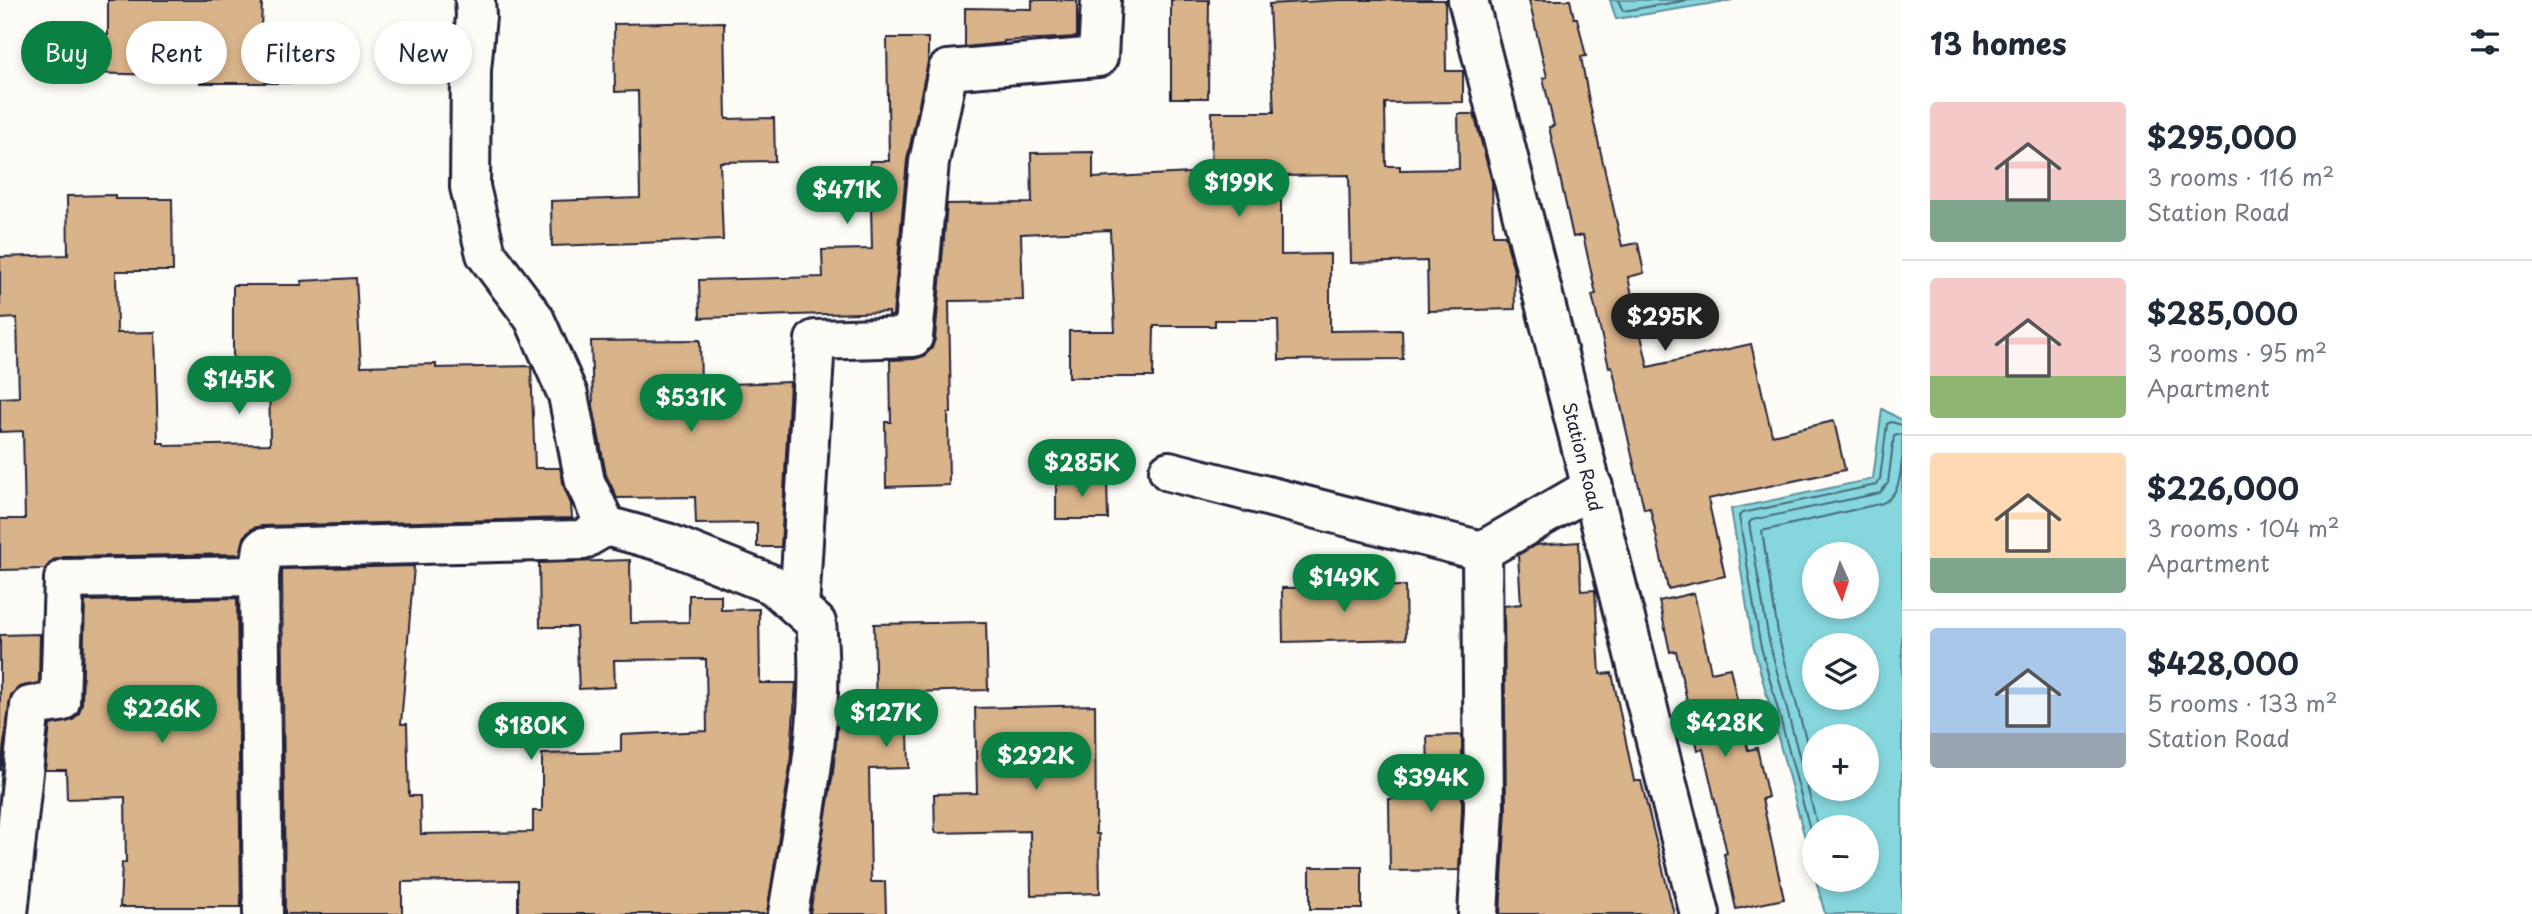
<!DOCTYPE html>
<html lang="en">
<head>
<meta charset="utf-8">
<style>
  :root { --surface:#fff; --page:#f2f2f3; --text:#1f2937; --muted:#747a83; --line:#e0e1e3; --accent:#0b8043 }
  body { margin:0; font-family:"Playpen Sans",sans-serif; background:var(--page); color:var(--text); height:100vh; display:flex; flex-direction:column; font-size:26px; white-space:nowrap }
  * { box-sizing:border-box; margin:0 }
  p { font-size:23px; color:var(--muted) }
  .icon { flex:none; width:38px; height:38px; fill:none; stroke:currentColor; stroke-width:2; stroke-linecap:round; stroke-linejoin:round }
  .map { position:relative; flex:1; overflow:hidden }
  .sheet { display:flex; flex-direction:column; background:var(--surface); width:630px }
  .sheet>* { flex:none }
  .guide { position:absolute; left:21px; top:21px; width:665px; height:63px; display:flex; gap:14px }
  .needle { width:46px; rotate:177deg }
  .tools { position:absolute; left:1802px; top:542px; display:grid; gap:14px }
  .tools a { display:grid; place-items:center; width:77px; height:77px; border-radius:50%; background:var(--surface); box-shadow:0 4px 10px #0003; font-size:35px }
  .price { position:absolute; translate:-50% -60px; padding:0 16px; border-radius:24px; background:var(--accent); color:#fff; font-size:23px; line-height:46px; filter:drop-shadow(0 2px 4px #0008) }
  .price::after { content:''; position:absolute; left:50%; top:42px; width:21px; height:16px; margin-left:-10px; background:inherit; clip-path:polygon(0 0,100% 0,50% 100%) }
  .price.selected { background:#222; color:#fff }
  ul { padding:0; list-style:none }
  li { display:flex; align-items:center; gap:21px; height:175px; padding:0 28px }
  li+li { border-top:2px solid var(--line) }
  li span { display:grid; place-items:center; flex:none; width:196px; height:140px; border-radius:7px; color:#555 }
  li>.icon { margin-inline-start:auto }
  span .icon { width:84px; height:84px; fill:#fffc; stroke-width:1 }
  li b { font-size:30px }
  h2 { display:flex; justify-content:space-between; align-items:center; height:84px; padding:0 28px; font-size:30px }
  .chip { padding:0 24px; border-radius:32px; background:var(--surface); box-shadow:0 4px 10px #0003; font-size:24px; line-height:63px }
  .chip.selected { background:var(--accent); color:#fff }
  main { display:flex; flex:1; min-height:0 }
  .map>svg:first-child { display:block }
</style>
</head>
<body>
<main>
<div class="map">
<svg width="1902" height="914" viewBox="0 0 1902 914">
  <rect width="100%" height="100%" fill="#fdfcf7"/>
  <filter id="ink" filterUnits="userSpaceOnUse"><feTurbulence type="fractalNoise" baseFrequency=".0143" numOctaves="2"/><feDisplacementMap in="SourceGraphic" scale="14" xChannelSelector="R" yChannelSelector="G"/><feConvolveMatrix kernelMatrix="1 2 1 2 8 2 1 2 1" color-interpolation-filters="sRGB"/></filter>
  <g filter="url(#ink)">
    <g fill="#85d7dd" stroke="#5d8f9c" stroke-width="2" fill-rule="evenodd">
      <polygon points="1610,0 1733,0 1616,19"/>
      <path d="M1882,409L1902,420V914H1825L1816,880H1867V828H1815V875L1753,644L1731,509L1873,479ZM1815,555H1867V607H1815ZM1815,646H1867V698H1815ZM1815,737H1867V789H1815Z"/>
    </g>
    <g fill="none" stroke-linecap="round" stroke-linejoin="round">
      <g stroke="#4a6a7c" stroke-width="2">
        <polyline points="1618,0 1623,11 1689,0"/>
        <path d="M1815,773L1779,639L1762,531L1883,503C1900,493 1900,477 1902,459"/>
        <polyline points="1818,828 1769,641 1749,523 1752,520 1880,493 1888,483 1894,436 1902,434"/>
        <polyline points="1815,848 1760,643 1739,516 1742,513 1876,485 1880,479 1887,424 1891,422 1902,425"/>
      </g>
    </g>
    <g fill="#d9b38a" stroke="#22223b" stroke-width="2">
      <polygon points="108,0 262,0 261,32 293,32 294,83 200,83 200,76 87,73 88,35 108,35"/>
      <polygon points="1032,0 1077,0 1077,37 1004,41 1004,43 965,47 965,8 1032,9"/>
      <polygon points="1171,0 1209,0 1208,98 1171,98"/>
      <polygon points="1339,0 1445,0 1446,71 1463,71 1463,102 1385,103 1386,166 1400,166 1400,170 1459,169 1458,114 1474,114 1492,182 1493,235 1505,235 1514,271 1515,309 1428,311 1427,261 1351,263 1349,175 1281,176 1281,255 1330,254 1330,331 1402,330 1403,359 1279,360 1278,320 1215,320 1215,326 1154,326 1153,377 1069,377 1069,331 1115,331 1110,230 1021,234 1023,300 949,301 951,413 948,413 949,485 886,487 885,422 891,422 890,360 914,359 924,356 932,348 935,339 947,204 1032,203 1031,153 1093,152 1093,178 1211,172 1212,112 1274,112 1269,4"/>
      <polygon points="1529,0 1570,0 1574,18 1577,18 1586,56 1581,57 1589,101 1622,246 1638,243 1644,273 1628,277 1648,367 1751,344 1772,435 1834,421 1845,470 1708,499 1725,576 1668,589 1650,508 1644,509 1612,366 1609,367 1592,295 1596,294 1583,235 1573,237 1549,127 1554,126 1543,78 1547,77"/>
      <polygon points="724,22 726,119 774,118 775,161 720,162 723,240 552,246 551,201 640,198 638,91 615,92 614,24"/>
      <polygon points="887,38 928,38 928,62 907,160 893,316 889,316 889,312 700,318 699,280 823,277 822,250 872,249 870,161 889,161"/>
      <polygon points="115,195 115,199 172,199 173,271 116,271 117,333 155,332 158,443 164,443 165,446 270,444 269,361 233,361 233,285 302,285 301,281 356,278 361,366 436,364 436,368 531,366 535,468 560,468 564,487 571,504 572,518 262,526 253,528 245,535 240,554 64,557 53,560 45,569 0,570 0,519 25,519 23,431 0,432 0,398 19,397 17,318 0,319 0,257 68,255 67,196"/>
      <polygon points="700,340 701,385 790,382 781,547 757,547 757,523 696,524 695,497 617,498 606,475 593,406 591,341"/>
      <polygon points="1056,479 1107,479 1108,519 1056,519"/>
      <polygon points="1579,542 1581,591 1595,590 1600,674 1612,673 1634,781 1641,781 1674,914 1500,914 1506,810 1504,606 1521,604 1518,555 1536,545"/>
      <polygon points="630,560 631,623 689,622 689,595 721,595 721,610 759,609 760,683 796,683 790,766 767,914 518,914 518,880 402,882 402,914 285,914 282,569 414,566 401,724 407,724 409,796 420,796 421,834 533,832 533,811 542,811 542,754 621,752 621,735 707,731 706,659 614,660 615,687 579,689 576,627 540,627 539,563"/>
      <polygon points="1405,586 1406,639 1283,642 1282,588"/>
      <polygon points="1694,593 1711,672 1730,668 1748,750 1757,748 1768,797 1762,799 1784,899 1736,909 1724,854 1727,853 1703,749 1698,750 1676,651 1670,652 1659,601"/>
      <polygon points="237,598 241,907 120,907 122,863 126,863 125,797 67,799 66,770 45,770 50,725 73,720 79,713 82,703 85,601"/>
      <polygon points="986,622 988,690 907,692 909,768 869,769 871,882 885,882 886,914 810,914 833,772 839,712 876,712 874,624"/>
      <polygon points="40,634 39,683 19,687 11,695 0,771 0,635"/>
      <polygon points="1095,705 1096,834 1099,834 1100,893 1031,895 1030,831 935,833 934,794 977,793 975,708"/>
      <polygon points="1462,735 1462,809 1459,870 1390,871 1389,799 1429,798 1427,736"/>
      <rect x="1310" y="867" width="52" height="42"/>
    </g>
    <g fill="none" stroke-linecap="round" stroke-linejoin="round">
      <g stroke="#22223b" stroke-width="44">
        <g id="minor">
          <path d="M475,0L476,16L471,70L470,187L486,254L534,318L568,395L585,482L606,526L667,543L773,585L816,623C826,720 803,818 788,914"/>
          <path id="s1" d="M1468,0L1700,914"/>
          <polyline points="1169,471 1482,551"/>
          <polyline points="259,576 263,914"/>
          <polyline points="799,608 815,340 913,337 929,162 948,70 1098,57 1101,0"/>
          <polyline points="8,914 30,706 60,702 64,579 259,576 263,548 582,540 606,526"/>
          <polyline points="1478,914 1484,810 1482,551 1593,487"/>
        </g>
      </g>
      <use href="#minor" stroke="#fdfcf7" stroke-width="38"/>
    </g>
  </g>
  <g text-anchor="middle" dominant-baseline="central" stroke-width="7" stroke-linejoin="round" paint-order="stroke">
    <g font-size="18" fill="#22223b" stroke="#fdfcf7">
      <text stroke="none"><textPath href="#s1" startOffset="471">Station Road</textPath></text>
    </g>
  </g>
</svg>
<div class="tools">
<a><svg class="needle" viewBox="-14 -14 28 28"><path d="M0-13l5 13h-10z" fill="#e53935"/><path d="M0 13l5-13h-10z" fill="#747a83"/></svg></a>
<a><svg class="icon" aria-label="layers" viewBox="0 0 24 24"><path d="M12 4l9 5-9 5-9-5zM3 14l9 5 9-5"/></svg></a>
<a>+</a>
<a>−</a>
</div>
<b class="price" style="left:1239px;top:219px">$199K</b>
<b class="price" style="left:847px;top:226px">$471K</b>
<b class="price selected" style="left:1665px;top:353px">$295K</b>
<b class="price" style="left:239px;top:416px">$145K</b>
<b class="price" style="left:691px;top:434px">$531K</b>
<b class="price" style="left:1082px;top:499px">$285K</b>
<b class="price" style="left:1344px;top:614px">$149K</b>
<b class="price" style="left:162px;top:745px">$226K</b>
<b class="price" style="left:886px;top:749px">$127K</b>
<b class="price" style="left:1725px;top:759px">$428K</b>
<b class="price" style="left:531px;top:762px">$180K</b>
<b class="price" style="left:1036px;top:792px">$292K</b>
<b class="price" style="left:1431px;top:814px">$394K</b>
<div class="guide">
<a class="chip selected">Buy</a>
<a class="chip">Rent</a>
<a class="chip">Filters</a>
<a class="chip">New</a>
</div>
</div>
<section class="sheet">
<h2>13 homes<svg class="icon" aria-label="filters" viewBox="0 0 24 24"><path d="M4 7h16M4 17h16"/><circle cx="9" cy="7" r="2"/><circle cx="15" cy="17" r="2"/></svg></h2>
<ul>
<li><span style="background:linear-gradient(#f6c9c9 70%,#7fa58c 0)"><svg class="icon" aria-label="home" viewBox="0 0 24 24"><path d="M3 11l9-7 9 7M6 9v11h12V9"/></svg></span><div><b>$295,000</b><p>3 rooms · 116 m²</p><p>Station Road</p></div></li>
<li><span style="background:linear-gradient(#f6c9c9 70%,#8fb573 0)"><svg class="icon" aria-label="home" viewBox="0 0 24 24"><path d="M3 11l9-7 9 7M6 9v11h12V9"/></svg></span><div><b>$285,000</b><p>3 rooms · 95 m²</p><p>Apartment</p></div></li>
<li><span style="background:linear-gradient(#ffd9b3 75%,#7fa58c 0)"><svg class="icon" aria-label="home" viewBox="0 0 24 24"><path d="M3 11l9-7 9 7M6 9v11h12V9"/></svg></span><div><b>$226,000</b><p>3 rooms · 104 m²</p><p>Apartment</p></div></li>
<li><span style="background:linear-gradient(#a9c7e8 75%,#9aa5b1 0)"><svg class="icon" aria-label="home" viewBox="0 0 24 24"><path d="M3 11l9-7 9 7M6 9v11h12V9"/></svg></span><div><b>$428,000</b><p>5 rooms · 133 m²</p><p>Station Road</p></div></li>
</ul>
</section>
</main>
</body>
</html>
